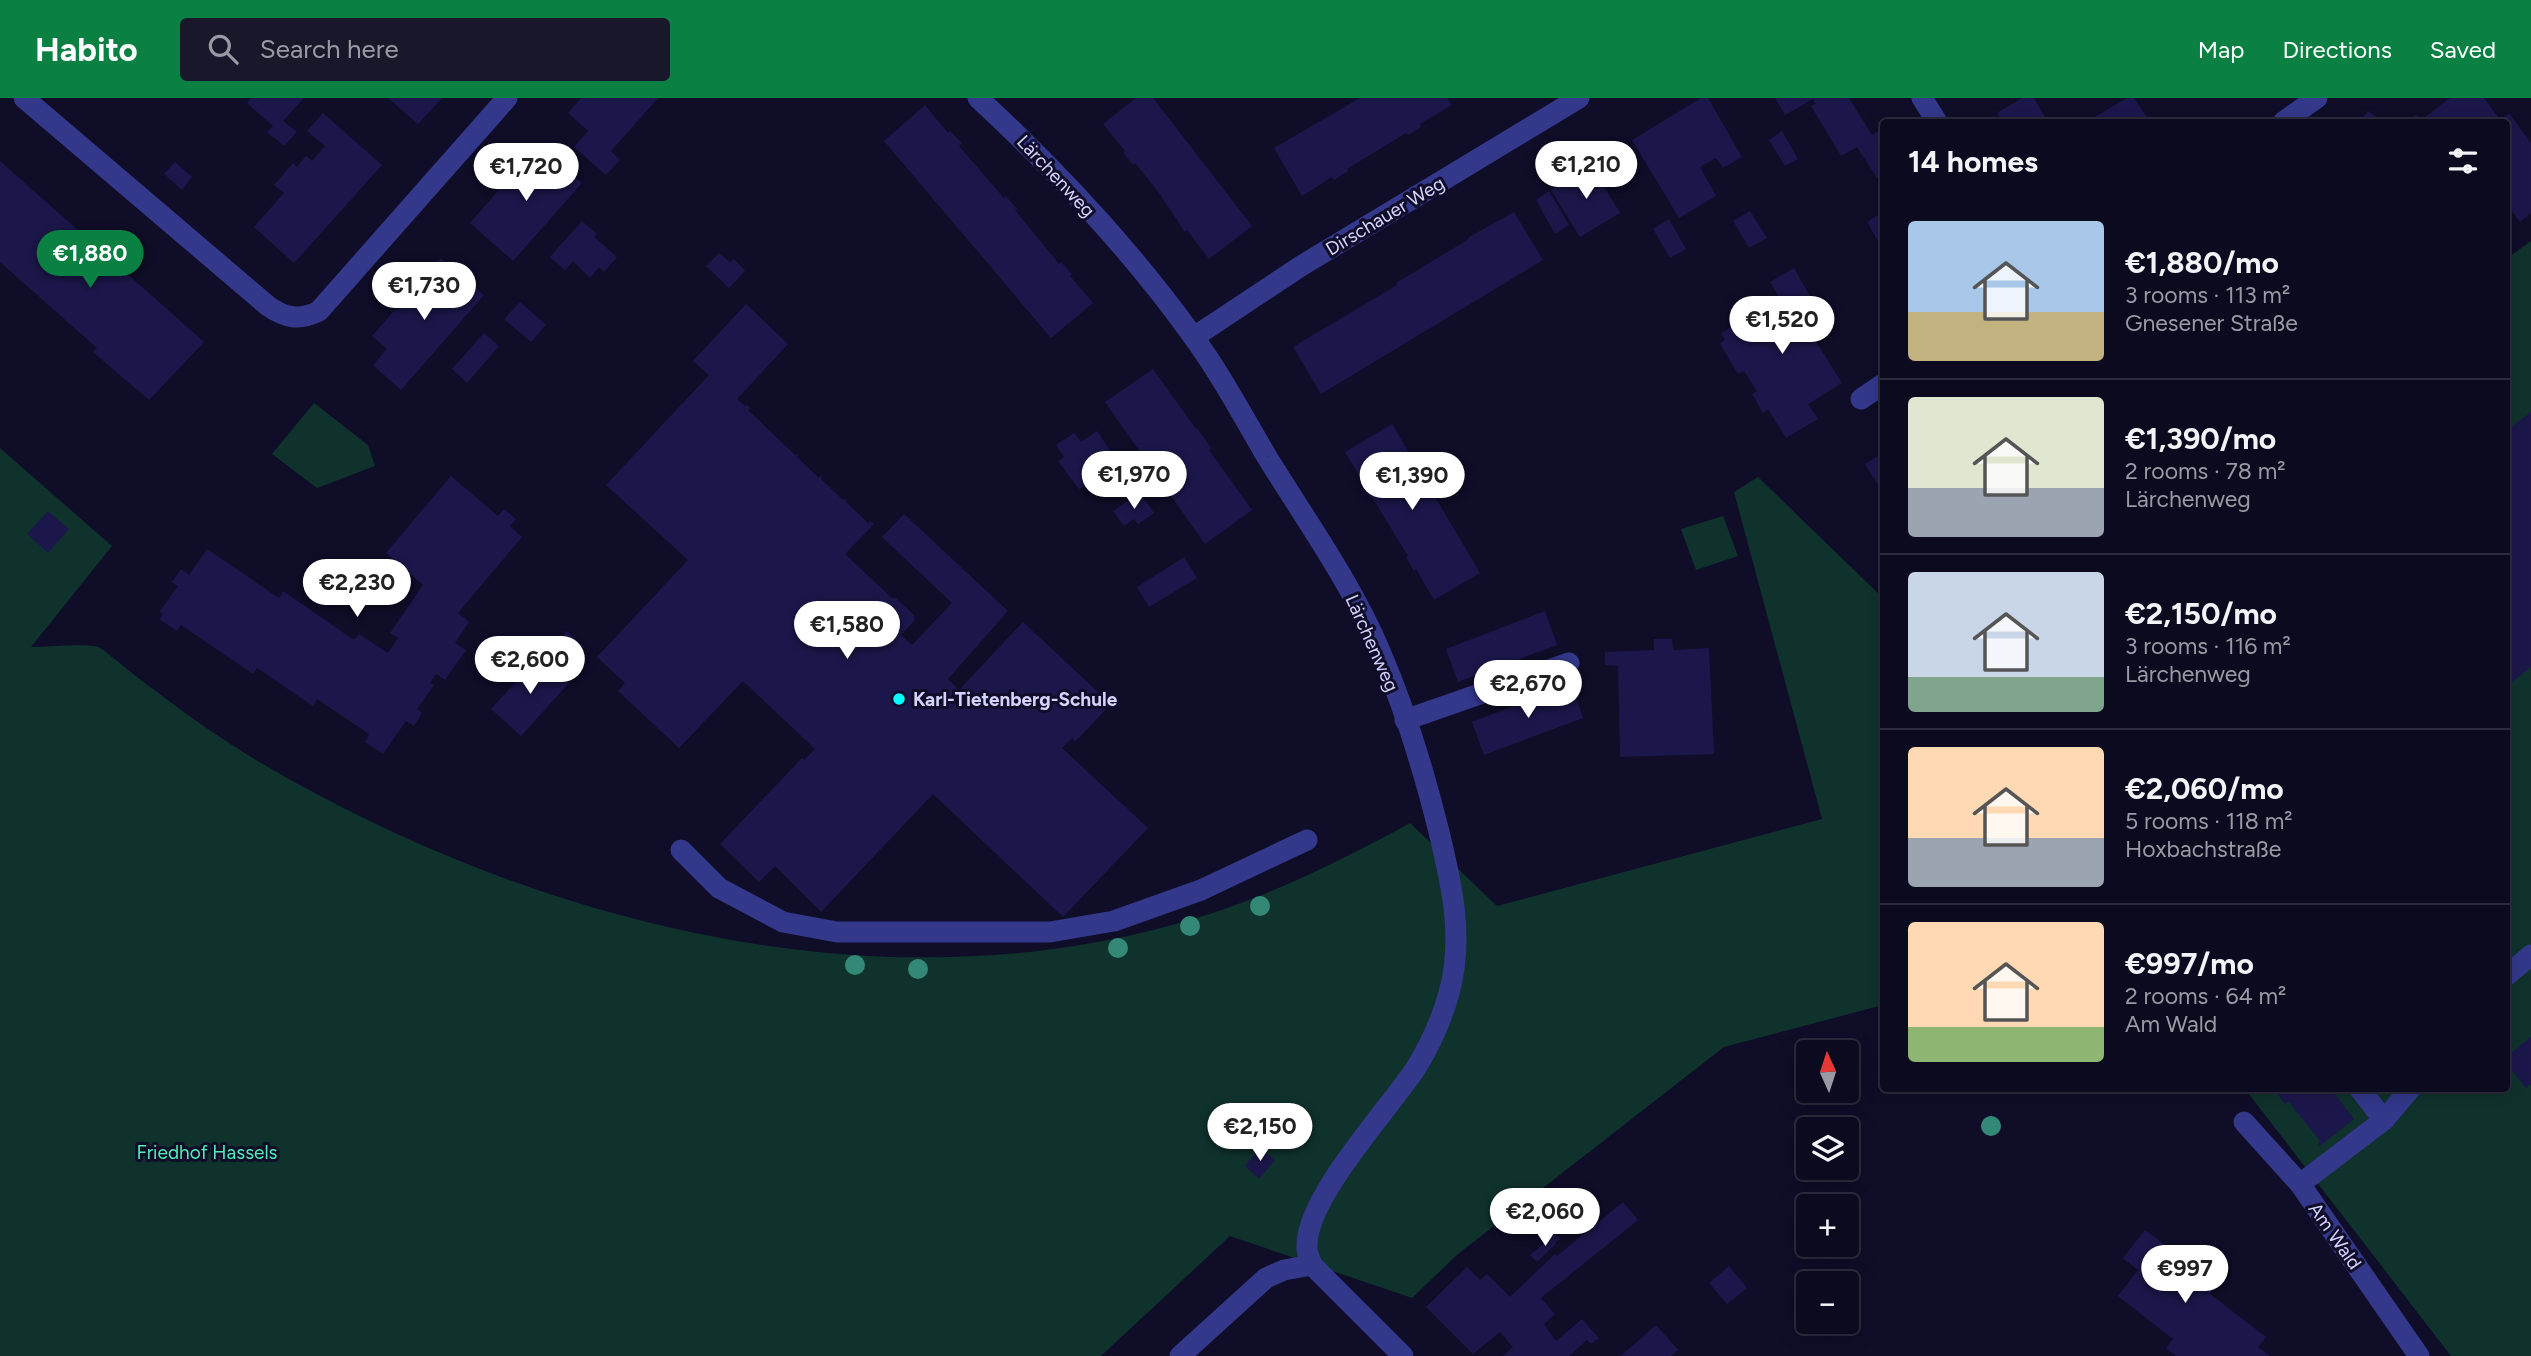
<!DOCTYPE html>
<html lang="en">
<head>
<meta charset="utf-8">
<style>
  :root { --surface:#0b0a1e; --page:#19182b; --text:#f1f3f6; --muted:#9a9aa4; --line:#2b2b3c; --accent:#0b8043 }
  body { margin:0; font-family:Figtree,sans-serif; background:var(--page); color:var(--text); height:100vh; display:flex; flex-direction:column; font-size:26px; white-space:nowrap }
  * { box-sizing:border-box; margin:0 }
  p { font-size:23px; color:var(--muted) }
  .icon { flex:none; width:38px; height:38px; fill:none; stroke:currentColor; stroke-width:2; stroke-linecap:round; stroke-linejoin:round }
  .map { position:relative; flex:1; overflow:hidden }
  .details { position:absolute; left:1880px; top:21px; width:630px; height:973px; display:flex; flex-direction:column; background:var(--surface); border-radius:7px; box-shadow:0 4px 18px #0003,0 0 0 2px var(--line) }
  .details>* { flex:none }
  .needle { width:46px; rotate:357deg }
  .controls { position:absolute; left:1796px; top:942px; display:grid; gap:14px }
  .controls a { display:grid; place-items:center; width:63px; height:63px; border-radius:7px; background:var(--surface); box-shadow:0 4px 18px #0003,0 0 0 2px var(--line); font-size:35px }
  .price { position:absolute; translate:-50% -60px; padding:0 16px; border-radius:24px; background:#fff; color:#222; font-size:23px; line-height:46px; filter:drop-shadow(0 2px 4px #0008) }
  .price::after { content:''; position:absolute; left:50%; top:42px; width:21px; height:16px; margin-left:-10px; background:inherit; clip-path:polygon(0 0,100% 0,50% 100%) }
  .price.selected { background:var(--accent); color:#fff }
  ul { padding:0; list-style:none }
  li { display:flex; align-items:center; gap:21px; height:175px; padding:0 28px }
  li+li { border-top:2px solid var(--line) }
  li span { display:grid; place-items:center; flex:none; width:196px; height:140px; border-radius:7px; color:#555 }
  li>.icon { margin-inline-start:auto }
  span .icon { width:84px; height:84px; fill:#fffc; stroke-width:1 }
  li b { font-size:30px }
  h2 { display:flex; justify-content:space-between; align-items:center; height:84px; padding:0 28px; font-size:30px }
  header { display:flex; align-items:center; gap:42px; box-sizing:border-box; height:98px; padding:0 35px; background:var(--accent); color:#fff }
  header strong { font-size:33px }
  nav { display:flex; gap:38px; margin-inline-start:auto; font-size:24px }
  .search { width:490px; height:63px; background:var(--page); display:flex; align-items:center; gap:18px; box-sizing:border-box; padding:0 24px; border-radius:7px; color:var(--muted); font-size:26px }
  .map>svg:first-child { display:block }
</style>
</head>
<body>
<header>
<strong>Habito</strong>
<div class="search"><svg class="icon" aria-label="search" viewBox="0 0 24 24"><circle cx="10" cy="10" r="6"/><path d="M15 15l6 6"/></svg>Search here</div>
<nav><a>Map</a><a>Directions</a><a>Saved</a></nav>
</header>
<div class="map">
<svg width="2531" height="1258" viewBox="0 0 2531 1258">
  <rect width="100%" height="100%" fill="#0f0d28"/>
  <g fill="#0f322d">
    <polygon points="2531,143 2531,1258 2451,1258 2245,991 2506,990 2506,161"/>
    <polygon points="314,305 368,347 375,368 317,390 272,356"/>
    <path d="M0,350L112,448L31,549C45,549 87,545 98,549C104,551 111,559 116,562C133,576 151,590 169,603C214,637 263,668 313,694C570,832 885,906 1172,827C1257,804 1334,767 1410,725L1497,808L1822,721L1734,394L1758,379L1883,500V907L1724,949L1458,1156L1412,1200L1230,1138L1101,1258H0Z"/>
    <polygon points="1723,418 1738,458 1696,472 1681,431"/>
  </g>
  <g fill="#1c174b">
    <polygon points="251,0 304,0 283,23 297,34 284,48 267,34 273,28 247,5"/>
    <polygon points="388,0 442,0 418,26"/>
    <polygon points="581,0 658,0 611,53 620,62 606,77 574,49 588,33 568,15"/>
    <polygon points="1136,0 1153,0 1252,128 1209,161 1187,132 1185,134 1157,92 1135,65 1133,67 1123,54 1125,53 1103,26"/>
    <polygon points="1360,0 1447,0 1452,7 1420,26 1421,29 1408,37 1406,35 1347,71 1348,73 1334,82 1332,79 1302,98 1274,50"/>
    <polygon points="1701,0 1708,0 1742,59 1723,70 1716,60 1700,69 1716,98 1679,120 1632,42"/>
    <polygon points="1775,0 1849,0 1872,37 1883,30 1883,76 1877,80 1857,49 1841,58 1811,8 1816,6 1813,1 1785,17"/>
    <polygon points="2022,0 2034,0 2048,24 2003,24 1997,15"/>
    <polygon points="2127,0 2134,0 2150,24 2086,24"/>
    <polygon points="2450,0 2484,0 2500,22 2509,15 2531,45 2531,115 2520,124 2506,105 2506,24 2406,24 2416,17 2420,23"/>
    <polygon points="925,7 948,35 950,33 962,45 959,48 1004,100 1006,98 1017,111 1015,112 1059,166 1061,164 1072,176 1070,178 1093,205 1051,240 884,43"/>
    <polygon points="2368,13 2380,21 2378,24 2360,24"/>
    <polygon points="323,15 382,67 294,165 254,129 284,95 274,87 293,65 297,69 306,58 312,63 325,48 307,33"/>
    <polygon points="1782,33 1798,61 1785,68 1769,42"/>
    <polygon points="538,47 582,85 513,163 470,125"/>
    <polygon points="0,63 204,244 149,302 93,254 97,250 0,164"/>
    <polygon points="175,64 192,79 182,92 164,76"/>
    <polygon points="1591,67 1620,115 1580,139 1551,92"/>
    <polygon points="1549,93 1569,127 1555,136 1536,102"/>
    <polygon points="1750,113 1767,140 1749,150 1733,123"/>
    <polygon points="1514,114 1543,162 1321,296 1293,249 1397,187 1396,185 1469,141 1469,139"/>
    <polygon points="1883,114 1883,152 1867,124"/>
    <polygon points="1669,121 1686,151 1670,160 1653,131"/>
    <polygon points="582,123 597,136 594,139 617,159 604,174 599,169 590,180 573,163 565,172 550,159"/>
    <polygon points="719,155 730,164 734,161 745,173 729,190 706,168"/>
    <polygon points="441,160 484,197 401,292 373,267 387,251 372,238"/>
    <polygon points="1794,170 1816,209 1800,218 1842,285 1808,306 1818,321 1786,340 1768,311 1763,315 1752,296 1757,293 1744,273 1738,276 1720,246 1725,242 1721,235 1779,199 1770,184"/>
    <polygon points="520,204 546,227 531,244 504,221"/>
    <polygon points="746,206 788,246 737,301 745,308 747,307 750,310 748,312 795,357 799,356 797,359 819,380 821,377 821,381 843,402 845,400 846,404 868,425 870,423 874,426 845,456 892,500 896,500 914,517 915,522 901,537 912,547 952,505 882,439 904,416 1008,513 948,581 959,592 1023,524 1111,606 1075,644 1072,640 1062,650 1148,730 1063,819 933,696 821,814 775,768 759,784 720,746 802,660 804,662 815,651 743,583 679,650 618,593 625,585 597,559 688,462 606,387 709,277 693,263"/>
    <polygon points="484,235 499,248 467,285 452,271"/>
    <polygon points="1153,271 1196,331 1197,330 1211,350 1209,352 1252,412 1205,446 1105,304"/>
    <polygon points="2531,314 2531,569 2506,589 2506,333"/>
    <polygon points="1392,326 1480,475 1434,502 1416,471 1414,473 1406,459 1408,458 1372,399 1370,401 1362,386 1364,385 1345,354"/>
    <polygon points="1097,333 1118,364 1079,391 1058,363 1064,359 1056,347 1074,335 1081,344"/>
    <polygon points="1883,355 1883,395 1865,366"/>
    <polygon points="451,378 498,418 504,411 516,421 510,428 522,439 458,515 469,524 455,545 466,552 445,582 436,576 430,585 434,587 417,611 422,615 414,628 406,623 383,656 365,644 369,636 317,601 313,608 257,570 253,576 181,527 177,533 159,521 163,516 160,513 178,488 172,484 181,471 189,477 207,451 279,500 283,493 354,542 359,536 388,555 398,540 390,535 423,487 386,455"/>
    <polygon points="1140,395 1154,415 1138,426 1134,421 1124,428 1113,413"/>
    <polygon points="48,413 69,431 48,455 27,436"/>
    <polygon points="1184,459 1197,480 1149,509 1137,489"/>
    <polygon points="1545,513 1557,547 1458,584 1446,551"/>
    <polygon points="567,533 584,549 568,567 551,550"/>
    <polygon points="1654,541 1672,541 1673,552 1709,550 1714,656 1620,659 1618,568 1605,567 1605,554 1654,552"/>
    <polygon points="540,558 569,585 521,638 491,611"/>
    <polygon points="1571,586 1583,620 1484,657 1472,624"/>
    <polygon points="2531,939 2531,986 2526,990 2506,965 2506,959"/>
    <polygon points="2274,990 2330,990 2354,1021 2320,1048 2318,1046 2320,1043 2288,1003 2285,1006"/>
    <polygon points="1260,1050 1275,1062 1259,1081 1245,1068"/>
    <polygon points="1623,1104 1638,1122 1541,1200 1555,1216 1544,1226 1556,1243 1582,1221 1599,1240 1591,1246 1587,1242 1569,1258 1503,1258 1513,1249 1500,1234 1473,1256 1426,1209 1467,1169 1480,1182 1487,1176 1510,1199 1555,1156 1557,1158"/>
    <polygon points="2145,1132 2218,1186 2210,1196 2266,1239 2258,1249 2270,1258 2176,1258 2166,1250 2173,1241 2118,1198 2138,1172 2123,1160"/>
    <polygon points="1556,1135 1560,1141 1555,1145 1556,1146 1537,1164 1530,1157"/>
    <polygon points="1729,1168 1747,1190 1727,1206 1709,1185"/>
    <polygon points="1656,1227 1678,1252 1671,1258 1621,1258"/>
  </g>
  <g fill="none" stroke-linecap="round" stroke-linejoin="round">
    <g stroke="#33388b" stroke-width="21">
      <path d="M24,0L268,208C285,220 300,223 319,213L507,0"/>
      <path d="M978,0C1056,72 1130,151 1192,237C1220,275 1243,318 1267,359C1306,422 1351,485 1380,553C1405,611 1424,673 1439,734C1452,787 1464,841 1449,895C1442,921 1430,947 1416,970C1388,1012 1307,1099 1307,1147C1306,1154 1310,1161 1312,1167L1403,1258"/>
      <polyline points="1922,0 1937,24"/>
      <polyline points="2283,24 2317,0"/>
      <polyline points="1194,239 1301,168 1579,0"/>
      <polyline points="1861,301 1883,286"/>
      <polyline points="1405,622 1569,565"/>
      <polyline points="681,752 719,790 783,824 837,834 1050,834 1114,823 1201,792 1307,742"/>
      <polyline points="2506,878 2531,857"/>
      <polyline points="2359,990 2384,1022"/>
      <polyline points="2244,1024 2300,1086 2419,1258"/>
      <polyline points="2300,1086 2384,1022 2411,990"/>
      <polyline points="1180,1258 1266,1180 1284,1172 1312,1167"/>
    </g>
  </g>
  <g fill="#348876">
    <circle cx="1260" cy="808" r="10"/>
    <circle cx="1190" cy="828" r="10"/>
    <circle cx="1118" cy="850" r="10"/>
    <circle cx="855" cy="867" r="10"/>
    <circle cx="918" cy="871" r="10"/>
    <circle cx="1991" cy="1028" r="10"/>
  </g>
  <circle fill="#00fefe" stroke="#0f0d28" stroke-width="2.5" cx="899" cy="601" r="7"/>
  <g text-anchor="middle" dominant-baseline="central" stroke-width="6" stroke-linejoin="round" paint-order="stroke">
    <g font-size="19" fill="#d4d3ff" stroke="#0f0d28">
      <text transform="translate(1056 78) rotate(47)">Lärchenweg</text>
      <text transform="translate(1385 118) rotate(-31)">Dirschauer Weg</text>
      <text transform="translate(1372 545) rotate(66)">Lärchenweg</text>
      <text transform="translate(2335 1138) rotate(55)">Am Wald</text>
    </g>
    <g font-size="19" font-weight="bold" fill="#d4d3ff" stroke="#0f0d28" text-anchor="start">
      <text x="913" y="601">Karl-Tietenberg-Schule</text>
    </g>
    <g font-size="19" fill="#52ecb6" stroke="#0f0d28">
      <text x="207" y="1054">Friedhof Hassels</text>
    </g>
  </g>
</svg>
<div class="controls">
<a><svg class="needle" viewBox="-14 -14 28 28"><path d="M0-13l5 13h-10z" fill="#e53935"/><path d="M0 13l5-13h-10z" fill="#9a9aa4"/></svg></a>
<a><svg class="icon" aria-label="layers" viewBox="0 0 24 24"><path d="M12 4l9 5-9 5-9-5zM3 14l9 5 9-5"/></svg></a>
<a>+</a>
<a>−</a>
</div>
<b class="price" style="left:1586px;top:103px">€1,210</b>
<b class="price" style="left:526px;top:105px">€1,720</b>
<b class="price selected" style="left:90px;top:192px">€1,880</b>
<b class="price" style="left:424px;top:224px">€1,730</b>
<b class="price" style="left:1782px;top:258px">€1,520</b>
<b class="price" style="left:1134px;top:413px">€1,970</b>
<b class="price" style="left:1412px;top:414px">€1,390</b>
<b class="price" style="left:357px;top:521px">€2,230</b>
<b class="price" style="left:847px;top:563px">€1,580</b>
<b class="price" style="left:530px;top:598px">€2,600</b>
<b class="price" style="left:1528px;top:622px">€2,670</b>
<b class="price" style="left:1260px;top:1065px">€2,150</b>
<b class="price" style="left:1545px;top:1150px">€2,060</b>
<b class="price" style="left:2185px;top:1207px">€997</b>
<section class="details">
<h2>14 homes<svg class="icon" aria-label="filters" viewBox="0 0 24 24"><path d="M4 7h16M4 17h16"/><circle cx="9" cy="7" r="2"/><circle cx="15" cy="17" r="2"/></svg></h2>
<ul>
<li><span style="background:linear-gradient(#a9c7e8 65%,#c2b280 0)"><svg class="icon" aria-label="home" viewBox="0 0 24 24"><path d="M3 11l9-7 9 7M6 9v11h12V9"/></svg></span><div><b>€1,880/mo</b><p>3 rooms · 113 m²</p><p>Gnesener Straße</p></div></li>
<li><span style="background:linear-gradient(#dfe7d0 65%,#9aa5b1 0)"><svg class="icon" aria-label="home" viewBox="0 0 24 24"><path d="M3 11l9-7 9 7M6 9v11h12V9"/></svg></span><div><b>€1,390/mo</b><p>2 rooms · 78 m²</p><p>Lärchenweg</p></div></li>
<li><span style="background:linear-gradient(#c9d6e8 75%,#7fa58c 0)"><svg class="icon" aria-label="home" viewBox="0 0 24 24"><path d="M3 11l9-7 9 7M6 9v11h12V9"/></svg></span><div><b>€2,150/mo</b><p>3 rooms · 116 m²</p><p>Lärchenweg</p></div></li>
<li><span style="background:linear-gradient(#ffd9b3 65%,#9aa5b1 0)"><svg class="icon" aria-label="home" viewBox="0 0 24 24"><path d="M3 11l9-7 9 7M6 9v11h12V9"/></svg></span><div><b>€2,060/mo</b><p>5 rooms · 118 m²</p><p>Hoxbachstraße</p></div></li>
<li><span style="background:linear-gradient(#ffd9b3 75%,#8fb573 0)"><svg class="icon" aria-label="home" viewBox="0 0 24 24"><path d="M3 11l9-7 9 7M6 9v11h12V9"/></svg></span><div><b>€997/mo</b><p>2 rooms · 64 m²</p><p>Am Wald</p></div></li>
</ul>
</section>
</div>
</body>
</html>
